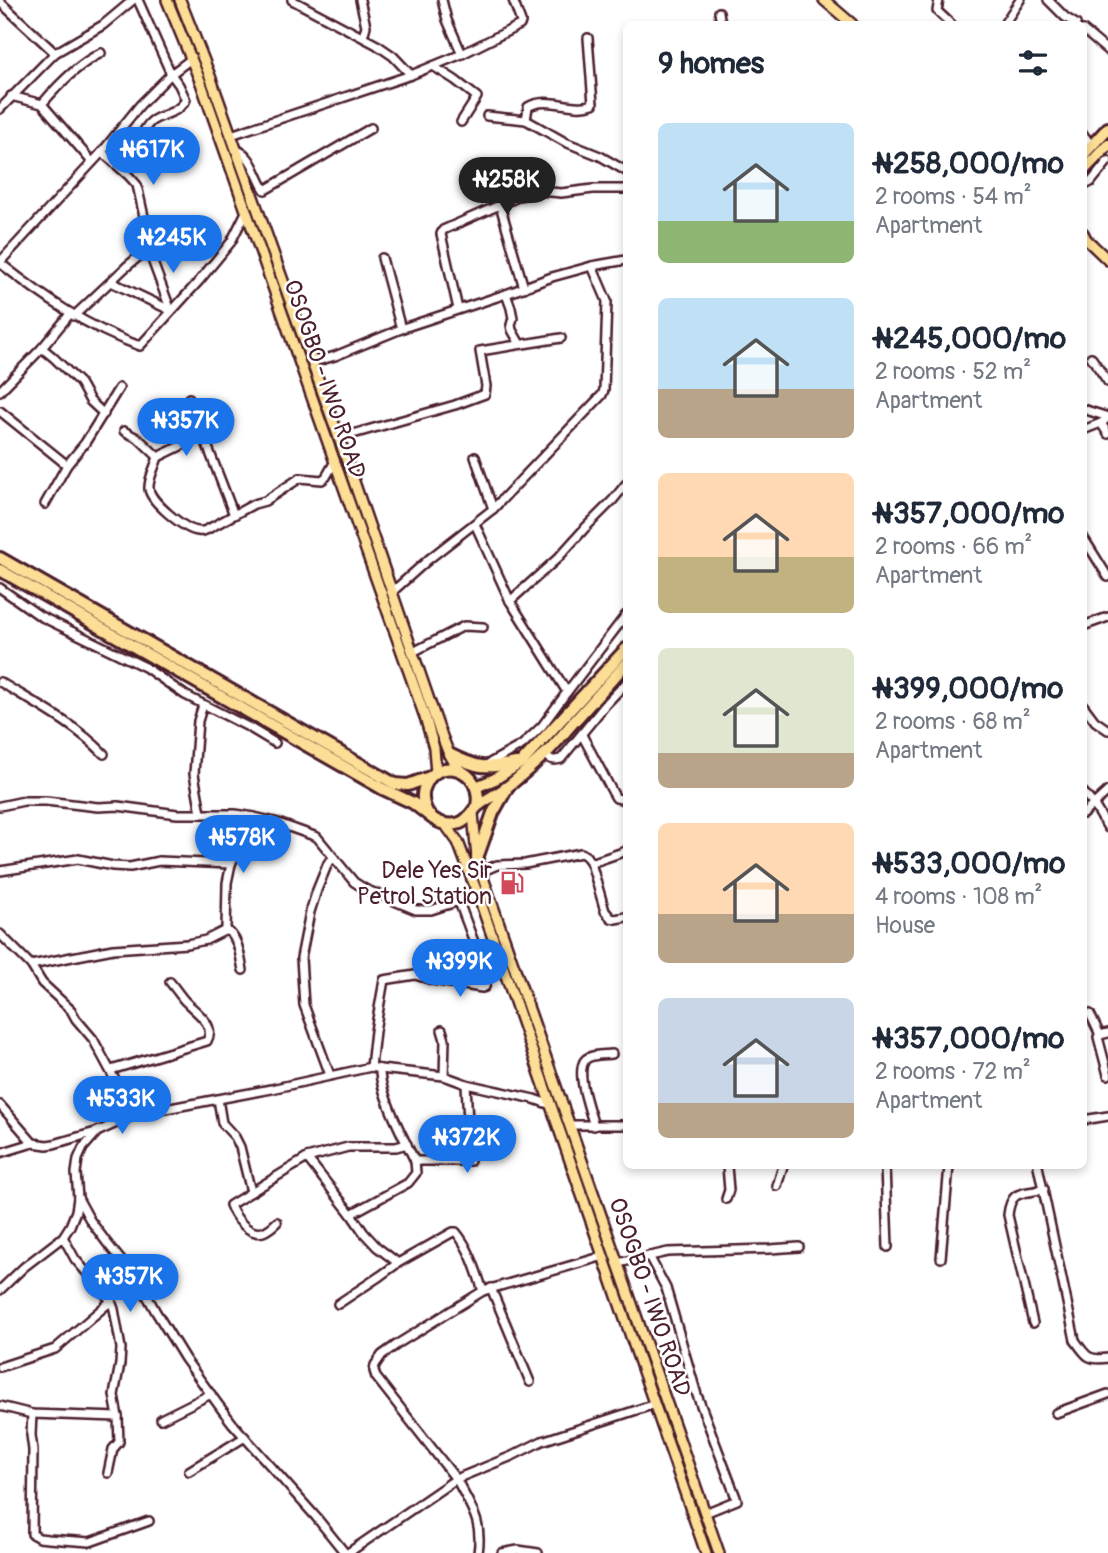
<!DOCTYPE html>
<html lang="en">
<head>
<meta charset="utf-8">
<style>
  :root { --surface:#fff; --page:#f6f6f7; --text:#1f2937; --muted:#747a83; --accent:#1a73e8 }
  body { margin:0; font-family:Pangolin,sans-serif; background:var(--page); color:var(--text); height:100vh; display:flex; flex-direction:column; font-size:26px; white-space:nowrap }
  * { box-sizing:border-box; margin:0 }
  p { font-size:23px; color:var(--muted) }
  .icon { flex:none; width:38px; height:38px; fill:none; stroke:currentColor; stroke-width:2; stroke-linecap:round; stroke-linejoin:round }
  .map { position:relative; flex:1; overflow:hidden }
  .details { position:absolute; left:623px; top:21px; width:464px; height:1148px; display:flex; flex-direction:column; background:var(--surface); border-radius:10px; box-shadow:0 4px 10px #0003 }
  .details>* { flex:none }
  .price { position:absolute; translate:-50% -60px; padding:0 16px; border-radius:24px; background:var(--accent); color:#fff; font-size:23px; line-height:46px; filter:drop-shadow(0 2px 4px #0008) }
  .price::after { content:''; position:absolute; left:50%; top:42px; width:21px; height:16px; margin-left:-10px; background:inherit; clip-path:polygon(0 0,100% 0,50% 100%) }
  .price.on { background:#222; color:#fff }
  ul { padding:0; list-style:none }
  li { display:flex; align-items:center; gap:21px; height:175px; padding:0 35px }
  li span { display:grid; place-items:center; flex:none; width:196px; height:140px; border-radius:10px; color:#555 }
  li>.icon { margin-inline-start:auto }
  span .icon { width:84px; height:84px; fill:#fffc; stroke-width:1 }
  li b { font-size:30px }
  h2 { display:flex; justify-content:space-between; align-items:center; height:84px; padding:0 35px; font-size:30px }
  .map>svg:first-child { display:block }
</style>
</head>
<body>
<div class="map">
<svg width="1108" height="1553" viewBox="0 0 1108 1553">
  <rect width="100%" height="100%" fill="#fff"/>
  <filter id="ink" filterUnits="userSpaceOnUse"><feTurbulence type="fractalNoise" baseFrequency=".0143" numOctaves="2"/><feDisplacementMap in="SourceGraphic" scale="14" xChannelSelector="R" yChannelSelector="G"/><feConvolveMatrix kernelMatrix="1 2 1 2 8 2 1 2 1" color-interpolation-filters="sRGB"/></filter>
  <g filter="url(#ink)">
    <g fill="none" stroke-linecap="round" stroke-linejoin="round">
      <g stroke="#4a1f2b" stroke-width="12">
        <g id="minor">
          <path d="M138,0L171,74L179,85L186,100C179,111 169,113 157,118C143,124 138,143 139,157"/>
          <polyline points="292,0 377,45 393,56 411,75"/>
          <polyline points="360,0 366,26 363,37"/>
          <polyline points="442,0 447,20 462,54"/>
          <polyline points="939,0 937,11 951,24"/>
          <polyline points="1048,0 1065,17 1076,24"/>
          <polyline points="0,2 55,53"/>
          <polyline points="719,12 721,24"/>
          <polyline points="1004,24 1020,0"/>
          <polyline points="1083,30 1108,51"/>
          <polyline points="433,66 455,80 477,97 461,122"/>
          <polyline points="11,96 42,104 92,162"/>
          <path d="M42,104C58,85 78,64 101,53"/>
          <polyline points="0,109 55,53 103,25 133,0"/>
          <polyline points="487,116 526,120 565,142 600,156 626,171"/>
          <path d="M526,120L528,107C548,95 573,112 593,104L588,38"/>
          <polyline points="1083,134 1092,146"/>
          <polyline points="231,135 411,75 462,54 520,25 521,22 513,0"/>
          <path d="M237,150C253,155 256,177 265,190L371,128"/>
          <polyline points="102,152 129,176 137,185 145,221 148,249 171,311"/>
          <polyline points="1083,186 1091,182 1108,161"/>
          <polyline points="500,205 524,288"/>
          <polyline points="382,258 401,329"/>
          <polyline points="0,262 102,152 140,105 171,74 191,59"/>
          <path d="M0,263C43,297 88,328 140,346L199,281L231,242L246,212"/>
          <polyline points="111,282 170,310"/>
          <polyline points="506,294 511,308 513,318 511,325 512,330 520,344"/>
          <polyline points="458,309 441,234 443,230 520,196 541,191 561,193 593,189 626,189"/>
          <polyline points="74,316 126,267 148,249"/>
          <polyline points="42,348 53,357 80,383 90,401 104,414"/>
          <polyline points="1091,357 1108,382"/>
          <polyline points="310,360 321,360 335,356 406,327 506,294 552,277 592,266 626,260"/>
          <polyline points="0,391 42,348 70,314"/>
          <polyline points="189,398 234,515"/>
          <polyline points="1083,409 1108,417"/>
          <polyline points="0,411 67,465"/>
          <polyline points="1101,423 1108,434"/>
          <polyline points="1083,430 1101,423 1108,418"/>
          <polyline points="124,431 139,439 158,457"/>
          <path d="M203,435L158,457C155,467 148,479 149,489C151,502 185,530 198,531C203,532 204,531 208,529L254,504L265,501L300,478L322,480L326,477L334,463"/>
          <polyline points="339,438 455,405 485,394 486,386 480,351 561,338"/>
          <polyline points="475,457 493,509"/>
          <polyline points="45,504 67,465 85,443 119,388"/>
          <polyline points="475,524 510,601 567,692 542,726 522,745 486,765"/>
          <polyline points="1083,537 1108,577"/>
          <polyline points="0,588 40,616 145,667 185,695 250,728 275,743"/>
          <polyline points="392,592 429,559 493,509 602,395 604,390 607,301 592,266"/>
          <polyline points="510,601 558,558 585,528 613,500 626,484"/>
          <polyline points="1083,626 1108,617"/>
          <polyline points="413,652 464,626 483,627"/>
          <path d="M0,682C36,704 75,724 104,754"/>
          <polyline points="567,692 626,615"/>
          <polyline points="1083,705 1095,721 1108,730"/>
          <polyline points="582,735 613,793 616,798 626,800"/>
          <path d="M545,754C550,760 553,761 561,759L606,704L626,683"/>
          <polyline points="1083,792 1094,805 1108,828"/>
          <polyline points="0,806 24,801 46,801 98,807 118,806 177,814 235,814 254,817 275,822 317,837 354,882 365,889 416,910 431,910 478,895"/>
          <polyline points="201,813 194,774 198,721 203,705"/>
          <polyline points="1083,814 1108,791"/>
          <polyline points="591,863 626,851"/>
          <polyline points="0,871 78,859 113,866 130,867 159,861 231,864"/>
          <polyline points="481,872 497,865 525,864 581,853 586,856 591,863 605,911 611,918 615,919 626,917"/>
          <polyline points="226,930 227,883 231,864 254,817"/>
          <path d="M226,930C239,937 240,957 243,970"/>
          <polyline points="0,934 31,965 42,983 71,1010 76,1019 93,1039 134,1115"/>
          <polyline points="31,965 113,949 187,944 206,940 226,930"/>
          <polyline points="1083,1013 1090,1014 1100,1035"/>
          <polyline points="442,1030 445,1040 444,1076"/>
          <polyline points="1108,1033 1100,1035 1098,1037 1108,1075"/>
          <polyline points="371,1067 375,1031 384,980 415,975 432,980 482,988 485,987 487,979 486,974 459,902"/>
          <path d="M111,1070L207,1041C217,1024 194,1011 184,1000C179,994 175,988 170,982"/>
          <polyline points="330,1075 304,1005 301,958 310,912 317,890 328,863 334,858"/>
          <polyline points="218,1099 222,1123 235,1137 240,1147 251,1192"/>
          <polyline points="0,1105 33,1143 47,1145 54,1144 99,1131 134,1115 145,1114 165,1109 271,1089 371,1067 380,1069 444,1076 466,1084 534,1099 551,1105"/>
          <polyline points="1083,1120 1108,1116"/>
          <polyline points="570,1125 626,1125"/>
          <path d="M594,1126C590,1111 575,1073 585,1060C590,1054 604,1055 612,1054"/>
          <polyline points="0,1153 33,1143"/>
          <polyline points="307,1158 351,1214 364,1233 377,1247 398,1263"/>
          <polyline points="415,1161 470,1161 466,1084"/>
          <polyline points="885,1166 888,1247"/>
          <path d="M1038,1166L1075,1340C1086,1356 1088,1361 1108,1358"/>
          <polyline points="777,1186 783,1166"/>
          <polyline points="78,1198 90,1220 107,1243 141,1285 156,1312 185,1359 220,1407 233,1424 316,1517 345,1553"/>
          <polyline points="726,1199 729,1190 727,1166"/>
          <path d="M351,1214L408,1183L416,1173L415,1161C404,1139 379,1092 380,1069"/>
          <path d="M277,1222C273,1226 268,1230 263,1232C248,1236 234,1216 230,1205L307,1158L348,1147H396L407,1144"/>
          <polyline points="63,1237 75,1259 111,1301 114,1309 121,1348 120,1364 114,1395 118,1417 119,1442 113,1449 108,1473"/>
          <polyline points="649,1256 666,1288 697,1395 737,1500 705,1513"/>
          <polyline points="941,1258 949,1166"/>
          <polyline points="618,1263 668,1252 770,1249 799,1247"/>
          <polyline points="491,1288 530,1382"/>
          <polyline points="0,1290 24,1267 63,1237 70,1226 76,1211 78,1198 76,1173 78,1159 83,1148 98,1131"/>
          <path d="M338,1304L380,1276L398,1263L453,1232H456C470,1249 476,1270 483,1291"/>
          <path d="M1033,1323L1008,1215C1011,1188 1023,1195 1044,1189"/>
          <polyline points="0,1367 55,1349 111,1301"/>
          <polyline points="0,1406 32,1414 118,1417"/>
          <polyline points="1056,1413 1108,1394"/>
          <polyline points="32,1414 31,1435 33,1450 32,1534 39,1538 48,1539 90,1542 149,1521"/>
          <polyline points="161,1419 211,1394"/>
          <polyline points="189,1471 245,1437"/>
          <polyline points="456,1479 376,1377 374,1371 375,1365 382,1355 399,1343 483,1291 604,1256"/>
          <path d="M457,1480C471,1508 483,1521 478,1553"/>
          <polyline points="348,1553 456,1479 512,1456 542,1441 655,1404"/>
          <polyline points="502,1553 518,1550 538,1553"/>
        </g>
      </g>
      <g stroke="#4a1f2b" stroke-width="14">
        <g id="major">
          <polyline points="167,0 201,83 426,720 434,748 436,773"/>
          <polyline points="180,0 210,76 339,438 439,729 449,754 459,769"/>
          <polyline points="824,0 852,24"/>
          <polyline points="1083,233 1086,239 1108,260"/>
          <polyline points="473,813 477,858 481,872 719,1553"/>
          <polyline points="445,824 458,842 478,895 706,1553"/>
        </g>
      </g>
      <g stroke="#4a1f2b" stroke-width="16">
        <g id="highway">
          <polyline points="1083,155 1108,128"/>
          <polyline points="1083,171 1108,145"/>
          <polyline points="0,558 395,784 408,785 430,777"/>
          <polyline points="0,570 383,789 413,803 431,817"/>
          <path d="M449,754C477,768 485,769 516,763"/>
          <polyline points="476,787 495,779 522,762 626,649"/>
          <path d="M477,806C484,769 438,754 425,786C421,795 423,804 427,812C434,823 449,827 460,823C470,819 472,810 479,805C488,798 498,794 507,787C519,778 532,766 543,756C554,746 563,734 572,724C590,704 608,684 626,664"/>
          <polyline points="477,858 493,813 506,790"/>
        </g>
      </g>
      <use href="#minor" stroke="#fff" stroke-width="7"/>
      <use href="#major" stroke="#fdde96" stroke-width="9"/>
      <use href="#highway" stroke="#fdde96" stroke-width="10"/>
    </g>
  </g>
  <defs>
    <g id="fuel-bare" transform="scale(1.89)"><path d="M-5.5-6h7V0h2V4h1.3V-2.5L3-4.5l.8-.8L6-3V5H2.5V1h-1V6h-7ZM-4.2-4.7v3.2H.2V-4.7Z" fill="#d1495b" stroke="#fff" stroke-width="2.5" paint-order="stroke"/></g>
  </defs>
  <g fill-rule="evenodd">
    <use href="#fuel-bare" x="512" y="883"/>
  </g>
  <g text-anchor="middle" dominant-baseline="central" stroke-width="5" stroke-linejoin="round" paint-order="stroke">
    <g font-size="23" fill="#4a1f2b" stroke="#fff">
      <text transform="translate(325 379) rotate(71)">OSOGBO - IWO ROAD</text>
      <text transform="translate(650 1297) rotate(71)">OSOGBO - IWO ROAD</text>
    </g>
    <g font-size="23" fill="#4a1f2b" stroke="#fff" text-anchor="end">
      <text x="492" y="870">Dele Yes Sir<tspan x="492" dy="26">Petrol Station</tspan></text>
    </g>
  </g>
</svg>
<b class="price" style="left:153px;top:187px">₦617K</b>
<b class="price on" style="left:507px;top:217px">₦258K</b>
<b class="price" style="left:173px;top:275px">₦245K</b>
<b class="price" style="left:186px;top:458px">₦357K</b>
<b class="price" style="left:243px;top:875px">₦578K</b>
<b class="price" style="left:460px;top:999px">₦399K</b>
<b class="price" style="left:122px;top:1136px">₦533K</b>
<b class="price" style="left:467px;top:1175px">₦372K</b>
<b class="price" style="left:130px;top:1314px">₦357K</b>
<section class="details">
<h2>9 homes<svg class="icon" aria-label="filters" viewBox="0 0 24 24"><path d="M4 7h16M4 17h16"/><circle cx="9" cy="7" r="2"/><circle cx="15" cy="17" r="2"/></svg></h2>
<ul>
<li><span style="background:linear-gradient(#bfe0f5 70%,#8fb573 0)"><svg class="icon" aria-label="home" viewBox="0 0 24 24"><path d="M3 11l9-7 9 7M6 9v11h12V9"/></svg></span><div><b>₦258,000/mo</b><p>2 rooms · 54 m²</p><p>Apartment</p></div></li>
<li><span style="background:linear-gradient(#bfe0f5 65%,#b9a48a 0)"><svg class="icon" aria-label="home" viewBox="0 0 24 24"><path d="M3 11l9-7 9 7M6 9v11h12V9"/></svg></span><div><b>₦245,000/mo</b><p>2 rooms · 52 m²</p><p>Apartment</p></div></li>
<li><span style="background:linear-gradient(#ffd9b3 60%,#c2b280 0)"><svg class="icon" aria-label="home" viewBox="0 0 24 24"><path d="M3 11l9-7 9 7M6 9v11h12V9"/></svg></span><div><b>₦357,000/mo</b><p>2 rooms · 66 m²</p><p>Apartment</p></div></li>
<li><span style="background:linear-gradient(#dfe7d0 75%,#b9a48a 0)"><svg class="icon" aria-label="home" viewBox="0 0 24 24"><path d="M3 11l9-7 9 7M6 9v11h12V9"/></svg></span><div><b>₦399,000/mo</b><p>2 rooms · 68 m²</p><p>Apartment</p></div></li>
<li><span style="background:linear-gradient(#ffd9b3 65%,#b9a48a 0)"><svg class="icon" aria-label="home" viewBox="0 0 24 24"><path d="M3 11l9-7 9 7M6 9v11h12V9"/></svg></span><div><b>₦533,000/mo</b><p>4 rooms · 108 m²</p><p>House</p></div></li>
<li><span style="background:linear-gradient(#c9d6e8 75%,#b9a48a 0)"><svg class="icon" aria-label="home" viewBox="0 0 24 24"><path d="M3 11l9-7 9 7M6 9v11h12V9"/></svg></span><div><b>₦357,000/mo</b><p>2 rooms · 72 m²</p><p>Apartment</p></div></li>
</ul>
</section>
</div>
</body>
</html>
